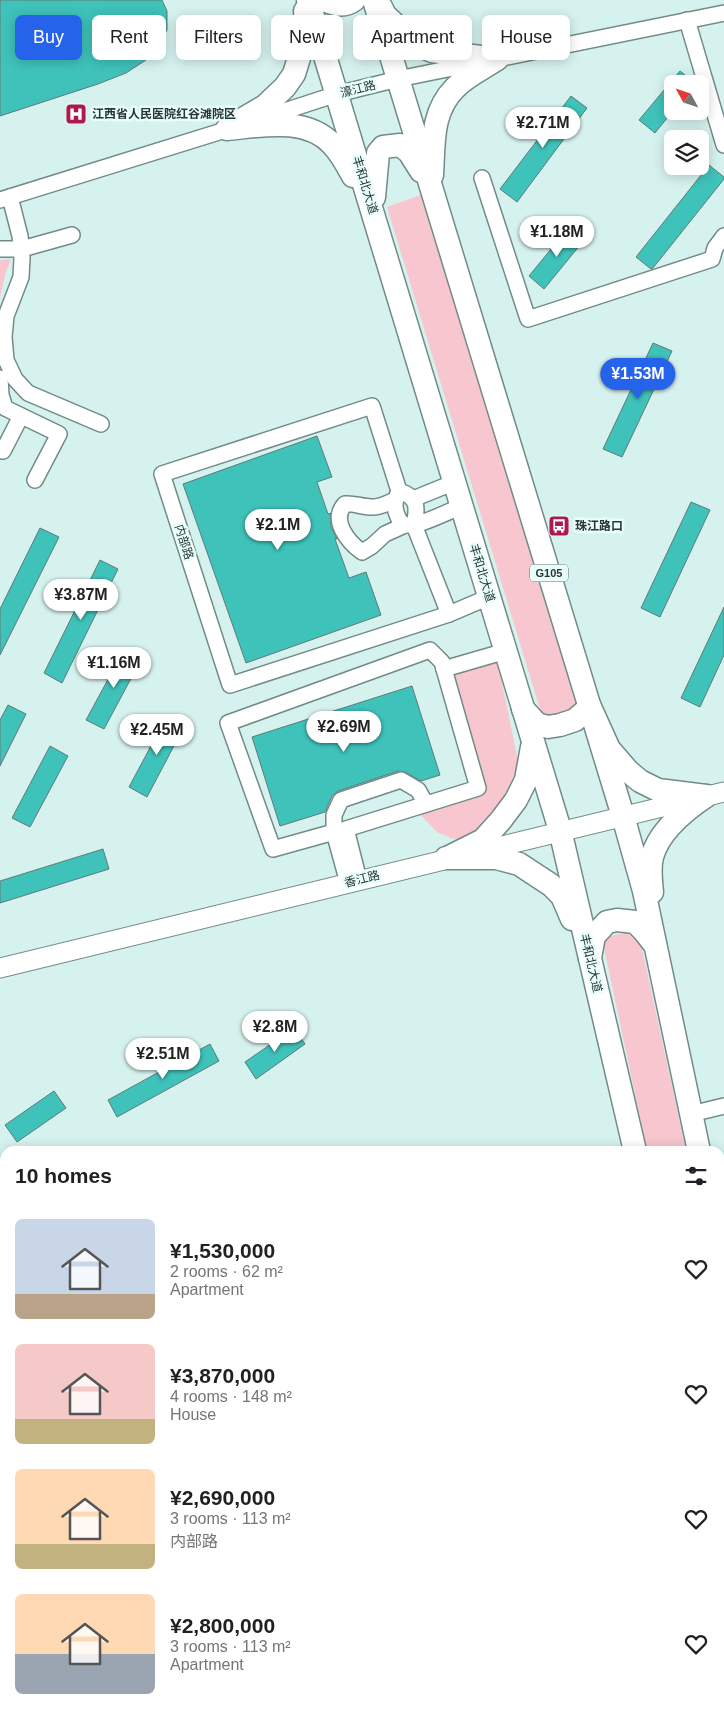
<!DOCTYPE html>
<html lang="en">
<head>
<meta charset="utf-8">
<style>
  :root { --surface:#fff; --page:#f2f2f2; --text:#202124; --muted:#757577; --accent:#2563eb }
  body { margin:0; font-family:Helvetica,"Noto Sans SC",sans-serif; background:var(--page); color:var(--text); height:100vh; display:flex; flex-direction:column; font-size:19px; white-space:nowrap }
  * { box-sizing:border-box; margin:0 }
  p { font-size:16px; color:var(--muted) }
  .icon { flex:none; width:28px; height:28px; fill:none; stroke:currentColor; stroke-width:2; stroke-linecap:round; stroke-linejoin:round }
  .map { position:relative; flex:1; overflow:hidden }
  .side { position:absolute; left:0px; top:1146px; width:725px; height:571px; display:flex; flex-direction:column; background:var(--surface); border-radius:15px 15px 0 0; box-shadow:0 2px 12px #0003 }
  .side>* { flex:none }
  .banner { position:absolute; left:15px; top:15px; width:695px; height:45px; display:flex; gap:10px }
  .needle { width:32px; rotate:310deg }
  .controls { position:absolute; left:664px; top:75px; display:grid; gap:10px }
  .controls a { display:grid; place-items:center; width:45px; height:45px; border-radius:8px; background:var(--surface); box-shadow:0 2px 12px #0003; font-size:25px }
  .price { position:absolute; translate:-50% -42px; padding:0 11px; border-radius:18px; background:#fff; color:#222; font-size:16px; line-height:32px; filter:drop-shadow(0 1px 2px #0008) }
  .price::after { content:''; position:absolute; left:50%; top:30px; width:15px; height:11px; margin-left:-8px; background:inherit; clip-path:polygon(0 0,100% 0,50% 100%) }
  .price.active { background:var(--accent); color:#fff }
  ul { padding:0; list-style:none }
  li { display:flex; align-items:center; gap:15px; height:125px; padding:0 15px }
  li span { display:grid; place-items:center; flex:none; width:140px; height:100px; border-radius:8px; color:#555 }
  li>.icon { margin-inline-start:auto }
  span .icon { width:60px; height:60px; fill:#fffc; stroke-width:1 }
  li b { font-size:21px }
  h2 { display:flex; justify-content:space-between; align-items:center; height:60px; padding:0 15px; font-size:21px }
  .tag { padding:0 18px; border-radius:8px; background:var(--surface); box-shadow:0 2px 12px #0003; font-size:18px; line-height:45px }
  .tag.active { background:var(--accent); color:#fff }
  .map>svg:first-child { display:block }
</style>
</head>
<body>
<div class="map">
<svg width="724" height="1717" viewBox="0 0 724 1717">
  <rect width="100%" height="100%" fill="#d6f2ef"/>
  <g fill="#f7c6ce">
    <polygon points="423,194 579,710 543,719 387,207"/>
    <polygon points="11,259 5,275 0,298 0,260"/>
    <polygon points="497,659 519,765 490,827 471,843 451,838 437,832 416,810 482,789 446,673"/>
    <polygon points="638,930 686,1151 647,1151 602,938"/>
    <polygon points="720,1309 724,1327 724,1471 720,1453"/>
  </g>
  <g fill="#3ec2ba" stroke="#617a78">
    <polygon points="0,0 162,0 167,11 167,30 158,46 146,60 126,73 98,84 0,116"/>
    <polygon points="680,71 696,84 672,84 672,112 655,133 639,120"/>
    <polygon points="571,96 587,108 517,202 500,189"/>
    <polygon points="709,165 724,177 724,179 653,268 651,269 636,257"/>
    <polygon points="569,227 585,239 544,289 529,276"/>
    <polygon points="653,343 672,351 622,457 603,449"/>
    <polygon points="317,436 332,477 317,482 328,514 331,513 331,527 337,539 335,539 349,578 366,572 381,615 246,663 183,484"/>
    <polygon points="691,502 710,510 660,617 641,608"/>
    <polygon points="40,528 59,537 0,655 0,609"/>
    <polygon points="100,560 118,569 62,683 44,673"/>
    <polygon points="724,607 724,655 700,707 681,698"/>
    <polygon points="125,648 142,658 104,729 86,720"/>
    <polygon points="412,686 440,775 421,781 405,772 398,771 338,791 332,796 325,812 280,826 252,737"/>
    <polygon points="8,705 26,714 0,766 0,720"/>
    <polygon points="167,716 185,725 147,797 129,787"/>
    <polygon points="50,746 68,756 30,827 12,818"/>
    <polygon points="103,849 109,869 0,903 0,881"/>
    <polygon points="294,1028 305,1044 256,1079 245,1062"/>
    <polygon points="210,1044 219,1061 117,1117 108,1100"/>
    <polygon points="54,1091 66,1108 17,1142 5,1125"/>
  </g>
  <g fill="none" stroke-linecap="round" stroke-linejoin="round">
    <g stroke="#718b89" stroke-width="18">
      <g id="minor">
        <polyline points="687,20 724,145"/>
        <polyline points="257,120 337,94 398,79 724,13"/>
        <polyline points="482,178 528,319 712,259 715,248 724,236"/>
        <polyline points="10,197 20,236 22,258 21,277 6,316 4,337 6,360 15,379 28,393 101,424"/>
        <polyline points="0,200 235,127"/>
        <polyline points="0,249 22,249 72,235"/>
        <polyline points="0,378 1,395 5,408 59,434 35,480"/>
        <polyline points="3,451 21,416"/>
        <polyline points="399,491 372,406 162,474 230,685 449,614 489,597"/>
        <polyline points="413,499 455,482"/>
        <path d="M395,500C388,503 379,508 371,507C362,507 354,503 345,504C330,520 348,542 362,552L372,546L385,534L405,525"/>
        <path d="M449,614L414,525C418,507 418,497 399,491C395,500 393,507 398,517C400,524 407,526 414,525C425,523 450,511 462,506"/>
        <polyline points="444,669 506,651"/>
        <polyline points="344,830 334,832 334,815 341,800 401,780 418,790 426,804"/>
        <polyline points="348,883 334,832 273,849 228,723 430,650 442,662 478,788 346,829 359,880"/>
        <polyline points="691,1114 724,1106"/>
        <polyline points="0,1367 5,1369"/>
        <polyline points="335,1712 335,1717"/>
      </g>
    </g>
    <g stroke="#718b89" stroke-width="21">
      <g id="major">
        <polyline points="0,968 724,792"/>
        <polyline points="720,1591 724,1594"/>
        <polyline points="720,1652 724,1652"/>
        <polyline points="0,1671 5,1670"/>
        <polyline points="57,1717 102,1712"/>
      </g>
    </g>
    <g stroke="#718b89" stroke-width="25">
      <g id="highway">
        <polyline points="308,0 560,830 635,1151"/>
        <path d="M323,0C335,4 343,8 354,0"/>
        <polyline points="374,0 623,816 644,891 699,1151"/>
        <polyline points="381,7 385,15 417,45 432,51 497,59"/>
        <polyline points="231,126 265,106 285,87 294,74 307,32 305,11"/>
        <path d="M227,129C261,126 305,116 332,144C341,153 347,165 353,176"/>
        <path d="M432,175C434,143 431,112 455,88C466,76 484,68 497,59"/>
        <polyline points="374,197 378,153 383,147 400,145 409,152 421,171"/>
        <polyline points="523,709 537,724 548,727 560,725 575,720 590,707 609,749 628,771 640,781 658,790 706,796"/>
        <polyline points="451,856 483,840 501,820 516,800 526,780 532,747"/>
        <polyline points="446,858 496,858 519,864 551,885 562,896 572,919"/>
        <path d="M652,892C651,881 649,869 652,857C659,831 685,810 706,796"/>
        <polyline points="590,958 594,936 607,922 617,920 635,922 644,931 655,945"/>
        <polyline points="720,1249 724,1268"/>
        <polyline points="720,1518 724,1535"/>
        <polyline points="720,1608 724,1607"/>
        <polyline points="720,1627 724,1626"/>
        <polyline points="0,1690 5,1690"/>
        <polyline points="0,1708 5,1707"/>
      </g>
    </g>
    <use href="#minor" stroke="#fff" stroke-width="15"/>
    <use href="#major" stroke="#fff" stroke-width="19"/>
    <use href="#highway" stroke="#fff" stroke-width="22"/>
  </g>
  <defs>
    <g id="hospital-square" transform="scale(1.125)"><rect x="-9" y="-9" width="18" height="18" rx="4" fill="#ac194c" stroke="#e7fefb"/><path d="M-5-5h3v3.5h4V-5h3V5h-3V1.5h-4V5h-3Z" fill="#fff"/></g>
    <g id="bus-square" transform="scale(1.125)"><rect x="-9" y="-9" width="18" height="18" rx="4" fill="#ac194c" stroke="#e7fefb"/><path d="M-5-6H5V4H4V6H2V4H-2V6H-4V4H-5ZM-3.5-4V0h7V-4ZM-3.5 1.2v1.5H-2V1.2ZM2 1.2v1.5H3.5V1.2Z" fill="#fff"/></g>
  </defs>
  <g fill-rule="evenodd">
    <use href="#hospital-square" x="76" y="114"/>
    <use href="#bus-square" x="559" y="526"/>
  </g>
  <g text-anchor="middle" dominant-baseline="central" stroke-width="5" stroke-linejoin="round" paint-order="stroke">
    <rect fill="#e7fefb" stroke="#637170" stroke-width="1" x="530" y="564.5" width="38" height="17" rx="4"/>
    <g font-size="11" font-weight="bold" fill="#2a3534">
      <text x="549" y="573">G105</text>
    </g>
    <g font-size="12" fill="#2a3534" stroke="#e7fefb">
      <text transform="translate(358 89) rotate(-14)">濠江路</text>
      <text transform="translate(365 185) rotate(73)">丰和北大道</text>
      <text transform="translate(184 542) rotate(72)">内部路</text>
      <text transform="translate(482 573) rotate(73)">丰和北大道</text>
      <text transform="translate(362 879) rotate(-14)">香江路</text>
      <text transform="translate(591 963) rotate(77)">丰和北大道</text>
    </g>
    <g font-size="12" font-weight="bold" fill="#2a3534" stroke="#e7fefb" text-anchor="start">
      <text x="92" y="114">江西省人民医院红谷滩院区</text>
      <text x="575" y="526">珠江路口</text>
    </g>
  </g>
</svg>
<div class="controls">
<a><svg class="needle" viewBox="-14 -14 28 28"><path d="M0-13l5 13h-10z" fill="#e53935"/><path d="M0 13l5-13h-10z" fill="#757577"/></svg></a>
<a><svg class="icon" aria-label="layers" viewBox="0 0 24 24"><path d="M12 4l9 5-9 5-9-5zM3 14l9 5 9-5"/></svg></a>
</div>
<b class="price" style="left:543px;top:149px">¥2.71M</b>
<b class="price" style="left:557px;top:258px">¥1.18M</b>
<b class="price active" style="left:638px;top:400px">¥1.53M</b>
<b class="price" style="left:278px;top:551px">¥2.1M</b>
<b class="price" style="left:81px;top:621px">¥3.87M</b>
<b class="price" style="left:114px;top:689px">¥1.16M</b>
<b class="price" style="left:344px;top:753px">¥2.69M</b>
<b class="price" style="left:157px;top:756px">¥2.45M</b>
<b class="price" style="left:275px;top:1053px">¥2.8M</b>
<b class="price" style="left:163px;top:1080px">¥2.51M</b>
<div class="banner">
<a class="tag active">Buy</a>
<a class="tag">Rent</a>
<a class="tag">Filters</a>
<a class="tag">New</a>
<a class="tag">Apartment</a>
<a class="tag">House</a>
</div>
<section class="side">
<h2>10 homes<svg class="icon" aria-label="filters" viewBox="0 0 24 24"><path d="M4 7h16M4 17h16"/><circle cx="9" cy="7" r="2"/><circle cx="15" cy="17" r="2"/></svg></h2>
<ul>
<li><span style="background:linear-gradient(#c9d6e8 75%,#b9a48a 0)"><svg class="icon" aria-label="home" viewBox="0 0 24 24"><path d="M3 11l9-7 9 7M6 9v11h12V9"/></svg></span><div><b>¥1,530,000</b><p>2 rooms · 62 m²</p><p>Apartment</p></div><svg class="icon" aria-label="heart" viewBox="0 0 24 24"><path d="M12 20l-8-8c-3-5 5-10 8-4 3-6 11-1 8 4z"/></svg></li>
<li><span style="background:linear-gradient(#f6c9c9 75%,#c2b280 0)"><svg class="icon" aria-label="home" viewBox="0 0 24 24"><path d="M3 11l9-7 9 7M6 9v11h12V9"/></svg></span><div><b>¥3,870,000</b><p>4 rooms · 148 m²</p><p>House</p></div><svg class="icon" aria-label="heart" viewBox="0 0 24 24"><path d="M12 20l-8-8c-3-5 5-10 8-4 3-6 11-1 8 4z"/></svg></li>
<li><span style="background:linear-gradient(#ffd9b3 75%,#c2b280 0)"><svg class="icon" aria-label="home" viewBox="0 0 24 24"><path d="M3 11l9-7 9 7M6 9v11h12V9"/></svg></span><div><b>¥2,690,000</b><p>3 rooms · 113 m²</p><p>内部路</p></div><svg class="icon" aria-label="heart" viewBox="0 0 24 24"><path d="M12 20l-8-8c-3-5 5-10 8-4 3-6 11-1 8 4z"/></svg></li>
<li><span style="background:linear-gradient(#ffd9b3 60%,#9aa5b1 0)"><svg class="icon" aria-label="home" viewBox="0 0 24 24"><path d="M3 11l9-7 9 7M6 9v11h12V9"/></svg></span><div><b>¥2,800,000</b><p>3 rooms · 113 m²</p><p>Apartment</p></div><svg class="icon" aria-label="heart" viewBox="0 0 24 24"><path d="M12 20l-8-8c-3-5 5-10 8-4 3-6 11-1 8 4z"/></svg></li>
</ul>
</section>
</div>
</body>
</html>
